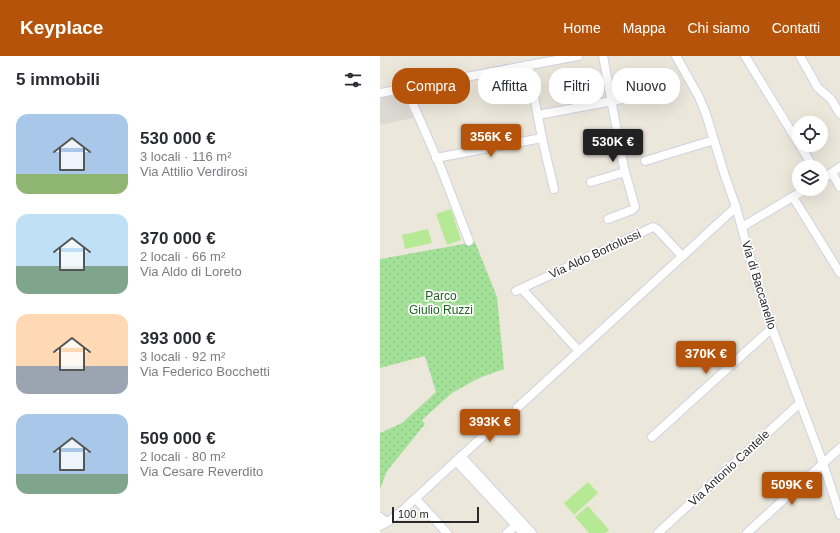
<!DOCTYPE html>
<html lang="it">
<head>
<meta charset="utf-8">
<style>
  :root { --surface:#fff; --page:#f2f2f3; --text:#2b2b33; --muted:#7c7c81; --accent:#b45309 }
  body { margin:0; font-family:Helvetica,sans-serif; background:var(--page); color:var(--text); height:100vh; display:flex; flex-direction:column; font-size:15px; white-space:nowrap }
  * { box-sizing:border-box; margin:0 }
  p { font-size:13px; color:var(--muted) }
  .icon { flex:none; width:22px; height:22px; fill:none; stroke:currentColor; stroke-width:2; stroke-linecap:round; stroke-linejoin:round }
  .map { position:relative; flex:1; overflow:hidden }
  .details { display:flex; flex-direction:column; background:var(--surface); width:380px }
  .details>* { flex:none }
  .guide { position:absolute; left:12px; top:12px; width:380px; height:36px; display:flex; gap:8px }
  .fabs { position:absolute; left:412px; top:60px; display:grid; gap:8px }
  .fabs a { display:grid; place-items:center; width:36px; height:36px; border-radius:50%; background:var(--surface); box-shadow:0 4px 16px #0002; font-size:20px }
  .scale { position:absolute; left:12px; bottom:10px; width:87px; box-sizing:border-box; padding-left:4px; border:2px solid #292929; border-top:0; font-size:11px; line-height:14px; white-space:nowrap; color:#292929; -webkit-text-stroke:3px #fff; paint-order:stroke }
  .price { position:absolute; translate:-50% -34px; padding:0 9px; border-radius:4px; background:var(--accent); color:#fff; font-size:13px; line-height:26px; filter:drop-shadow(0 1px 2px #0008) }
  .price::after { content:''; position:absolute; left:50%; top:24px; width:12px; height:9px; margin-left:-6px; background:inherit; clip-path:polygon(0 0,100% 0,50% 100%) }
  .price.current { background:#222; color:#fff }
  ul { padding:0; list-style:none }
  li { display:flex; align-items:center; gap:12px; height:100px; padding:0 16px }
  li span { display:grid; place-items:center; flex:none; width:112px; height:80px; border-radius:12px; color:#555 }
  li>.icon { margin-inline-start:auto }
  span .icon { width:48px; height:48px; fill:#fffc; stroke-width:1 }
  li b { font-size:17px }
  h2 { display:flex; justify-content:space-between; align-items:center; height:48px; padding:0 16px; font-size:17px }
  .chip { padding:0 14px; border-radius:16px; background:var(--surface); box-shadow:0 4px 16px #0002; font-size:14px; line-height:36px }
  .chip.current { background:var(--accent); color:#fff }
  header { display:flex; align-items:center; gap:24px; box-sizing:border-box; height:56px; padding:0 20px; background:var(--accent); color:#fff }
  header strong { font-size:19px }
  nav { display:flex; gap:22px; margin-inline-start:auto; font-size:14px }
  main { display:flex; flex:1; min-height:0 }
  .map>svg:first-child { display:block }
</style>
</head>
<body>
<header>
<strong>Keyplace</strong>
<nav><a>Home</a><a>Mappa</a><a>Chi siamo</a><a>Contatti</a></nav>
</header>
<main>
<section class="details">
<h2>5 immobili<svg class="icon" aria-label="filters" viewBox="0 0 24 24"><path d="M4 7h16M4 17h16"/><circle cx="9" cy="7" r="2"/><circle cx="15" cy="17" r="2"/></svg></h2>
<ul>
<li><span style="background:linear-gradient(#a9c7e8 75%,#8fb573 0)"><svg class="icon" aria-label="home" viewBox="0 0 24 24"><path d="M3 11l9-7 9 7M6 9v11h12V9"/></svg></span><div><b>530 000 €</b><p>3 locali · 116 m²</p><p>Via Attilio Verdirosi</p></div></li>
<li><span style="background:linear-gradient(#bfe0f5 65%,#7fa58c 0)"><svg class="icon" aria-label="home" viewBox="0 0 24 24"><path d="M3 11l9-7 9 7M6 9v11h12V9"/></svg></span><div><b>370 000 €</b><p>2 locali · 66 m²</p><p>Via Aldo di Loreto</p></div></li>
<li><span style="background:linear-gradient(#ffd9b3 65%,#9aa5b1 0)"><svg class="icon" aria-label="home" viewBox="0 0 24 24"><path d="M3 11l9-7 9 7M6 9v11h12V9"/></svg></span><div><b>393 000 €</b><p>3 locali · 92 m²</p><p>Via Federico Bocchetti</p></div></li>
<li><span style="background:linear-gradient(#a9c7e8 75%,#7fa58c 0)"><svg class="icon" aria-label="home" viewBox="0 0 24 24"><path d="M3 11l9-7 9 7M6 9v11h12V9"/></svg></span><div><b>509 000 €</b><p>2 locali · 80 m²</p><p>Via Cesare Reverdito</p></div></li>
</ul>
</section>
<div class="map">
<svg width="460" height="477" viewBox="0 0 460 477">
  <defs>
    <pattern id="green-dots" width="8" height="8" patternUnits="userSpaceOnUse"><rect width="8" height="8" fill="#a4e198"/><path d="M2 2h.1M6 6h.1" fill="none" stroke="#8dc183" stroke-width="1.8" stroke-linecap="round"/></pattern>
  </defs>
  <rect width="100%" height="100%" fill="#ebe7db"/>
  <polygon fill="url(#green-dots)" points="95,186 117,241 124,313 99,322 72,337 42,364 45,368 7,415 0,433 0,377 22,367 56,336 45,300 0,312 0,203"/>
  <g fill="#b6e994">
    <polygon points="71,153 81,184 67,189 56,158"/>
    <polygon points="48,173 52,187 25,193 22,179"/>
    <polygon points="208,426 218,437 194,459 184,447"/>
    <polygon points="208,450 229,474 225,477 209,477 195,461"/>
  </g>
  <polygon fill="#dcd9d2" points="22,37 33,62 0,69 0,42"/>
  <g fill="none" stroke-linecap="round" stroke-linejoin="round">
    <g stroke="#d0d1e2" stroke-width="10">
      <g id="minor">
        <polyline points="223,0 244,112 255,151 252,154 228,163"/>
        <polyline points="296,0 319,41 326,58 345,120 356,151 378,230 392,272 443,407 460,459"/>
        <polyline points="365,0 419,88"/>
        <polyline points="420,0 438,32 451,43 460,58"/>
        <polyline points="148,9 162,82 174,133"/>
        <polyline points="26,32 61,112 89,185"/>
        <polyline points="0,37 198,0"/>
        <polyline points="158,59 275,37"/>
        <polyline points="420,89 433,111"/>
        <polyline points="56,102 162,82"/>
        <polyline points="265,105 334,84"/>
        <polyline points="452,117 460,131"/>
        <polyline points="441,124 460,111"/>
        <polyline points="211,126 245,116"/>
        <polyline points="413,141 460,217"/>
        <polyline points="362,171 426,133"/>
        <polyline points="142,233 199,295"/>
        <polyline points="136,235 273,171 277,173 302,200"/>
        <polyline points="137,352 356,151"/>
        <polyline points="272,381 392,272"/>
        <polyline points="81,400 152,477"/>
        <polyline points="76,405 143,477"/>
        <polyline points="36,443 67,477"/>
        <polyline points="0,461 5,465 9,465"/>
        <polyline points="0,470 9,465 24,453 125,360"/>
        <polyline points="127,477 140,466"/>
        <polyline points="278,477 420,347"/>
        <polyline points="367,477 460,392"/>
      </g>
    </g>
    <use href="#minor" stroke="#fff" stroke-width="8"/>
  </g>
  <g text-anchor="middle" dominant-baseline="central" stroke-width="3.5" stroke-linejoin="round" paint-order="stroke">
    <g font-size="12" fill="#292929" stroke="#fff">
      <text transform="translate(215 198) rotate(-25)">Via Aldo Bortolussi</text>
      <text transform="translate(379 229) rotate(73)">Via di Baccanello</text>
      <text transform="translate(349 412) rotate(-43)">Via Antonio Cantele</text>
    </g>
    <g font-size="12" fill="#1d651b" stroke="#fff">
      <text x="61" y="240">Parco<tspan x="61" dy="14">Giulio Ruzzi</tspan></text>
    </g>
  </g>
</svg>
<div class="fabs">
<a><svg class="icon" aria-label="locate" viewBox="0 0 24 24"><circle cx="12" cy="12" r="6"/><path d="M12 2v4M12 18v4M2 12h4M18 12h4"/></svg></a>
<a><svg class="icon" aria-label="layers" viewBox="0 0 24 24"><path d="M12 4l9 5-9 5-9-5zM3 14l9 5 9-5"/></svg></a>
</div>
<div class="scale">100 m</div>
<b class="price" style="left:111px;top:102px">356K €</b>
<b class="price current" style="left:233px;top:107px">530K €</b>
<b class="price" style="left:326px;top:319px">370K €</b>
<b class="price" style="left:110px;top:387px">393K €</b>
<b class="price" style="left:412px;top:450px">509K €</b>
<div class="guide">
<a class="chip current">Compra</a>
<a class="chip">Affitta</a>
<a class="chip">Filtri</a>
<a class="chip">Nuovo</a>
</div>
</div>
</main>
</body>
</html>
